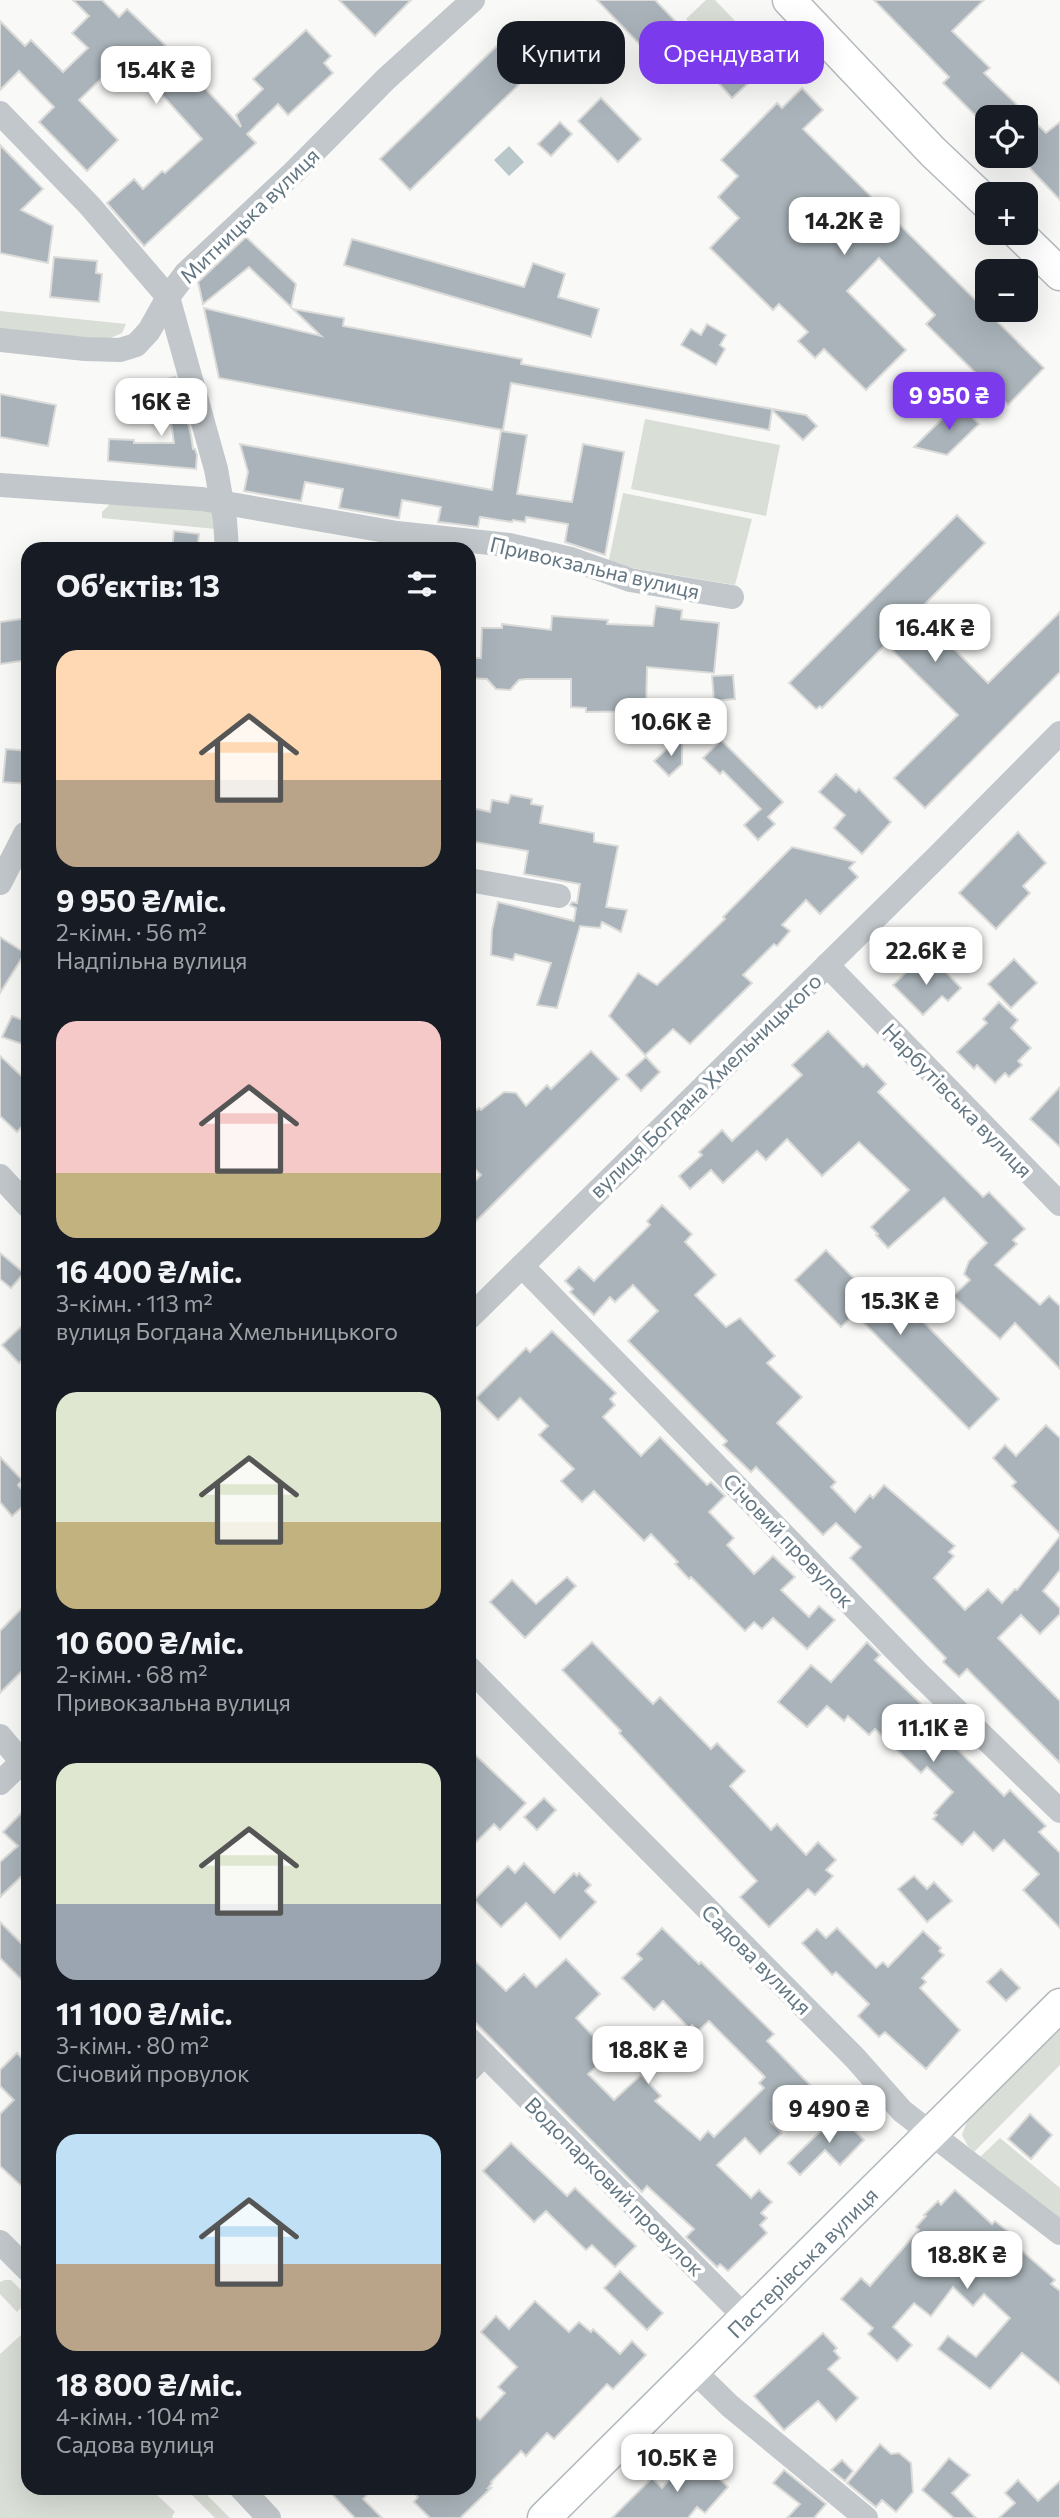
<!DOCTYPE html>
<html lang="uk">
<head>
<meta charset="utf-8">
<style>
  :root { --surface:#171b24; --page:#242831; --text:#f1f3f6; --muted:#9ea1a6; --accent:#7c3aed }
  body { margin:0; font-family:Commissioner,sans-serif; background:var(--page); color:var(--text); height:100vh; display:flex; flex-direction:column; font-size:26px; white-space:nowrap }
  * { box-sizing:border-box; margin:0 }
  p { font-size:23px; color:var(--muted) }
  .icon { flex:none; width:38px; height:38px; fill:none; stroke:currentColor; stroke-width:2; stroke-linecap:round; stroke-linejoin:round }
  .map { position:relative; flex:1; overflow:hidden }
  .details { position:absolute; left:21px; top:542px; width:455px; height:1953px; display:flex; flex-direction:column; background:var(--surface); border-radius:21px; box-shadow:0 7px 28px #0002 }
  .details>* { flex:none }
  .hud { position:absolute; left:497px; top:21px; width:457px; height:63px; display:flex; gap:14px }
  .fabs { position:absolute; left:975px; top:105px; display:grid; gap:14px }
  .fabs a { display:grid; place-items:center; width:63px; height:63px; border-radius:14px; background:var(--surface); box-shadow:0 7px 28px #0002; font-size:35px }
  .price { position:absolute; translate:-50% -60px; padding:0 16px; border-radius:14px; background:#fff; color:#222; font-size:23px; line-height:46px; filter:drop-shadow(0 2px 4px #0008) }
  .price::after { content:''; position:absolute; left:50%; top:42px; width:21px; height:16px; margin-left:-10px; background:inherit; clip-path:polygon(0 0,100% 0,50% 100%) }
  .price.current { background:var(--accent); color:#fff }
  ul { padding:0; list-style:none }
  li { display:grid; align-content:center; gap:14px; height:371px; padding:0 35px }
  li span { display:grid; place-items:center; height:217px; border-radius:21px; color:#555 }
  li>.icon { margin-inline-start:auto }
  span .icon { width:126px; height:126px; fill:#fffc; stroke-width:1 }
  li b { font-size:30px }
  h2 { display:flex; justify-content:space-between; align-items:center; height:84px; padding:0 35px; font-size:30px }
  .pill { padding:0 24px; border-radius:21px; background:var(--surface); box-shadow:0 7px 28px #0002; font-size:24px; line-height:63px }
  .pill.current { background:var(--accent); color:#fff }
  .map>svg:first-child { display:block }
</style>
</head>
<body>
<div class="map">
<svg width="1060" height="2518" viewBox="0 0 1060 2518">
  <rect width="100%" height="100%" fill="#f9f9f7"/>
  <g fill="#d9ded6">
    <polygon points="706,0 715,0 735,21 711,44 686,19"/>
    <polygon points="0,311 126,324 122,333 108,339 0,330"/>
    <polygon points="645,419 780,445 766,516 631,489"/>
    <polygon points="623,493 752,519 735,585 608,564"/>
    <polygon points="111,503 206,509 213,514 216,529 102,518 102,512"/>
    <polygon points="1060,2026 1060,2065 974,2152 968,2146 962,2135 968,2118"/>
    <polygon points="1000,2138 1060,2188 1060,2224 980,2157"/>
    <polygon points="5,2280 11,2280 24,2293 23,2306 17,2312 0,2294 0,2282"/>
    <polygon points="21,2335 28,2341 28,2488 159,2489 162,2491 157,2495 175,2512 172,2516 173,2518 0,2518 0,2354"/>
    <polygon points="186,2489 201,2489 230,2518 215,2518"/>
  </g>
  <polygon fill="#b9c7cb" points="509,146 524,162 509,176 494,160"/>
  <g fill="#a9b3b9" stroke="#dbdbd9" stroke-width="2">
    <polygon points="73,0 102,0 119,17 127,9 162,42 241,127 236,115 263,89 253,79 306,30 331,56 324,63 333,73 288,115 278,104 247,134 256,143 144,246 107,203 134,179 143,189 162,171 165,173 202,139 126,55 79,100 118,140 87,171 39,122 54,107 19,71 0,90 0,21 25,46 31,40 63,72 88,48 72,33 89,16"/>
    <polygon points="339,0 411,0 375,36"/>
    <polygon points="597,0 655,0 704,51 674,80"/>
    <polygon points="874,0 984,0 952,31 990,68 984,73 1046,133 1060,122 1060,200 1026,164 1026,117 977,117 943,83 949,77"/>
    <polygon points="735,24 774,60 732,98 698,60"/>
    <polygon points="505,38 535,69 410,190 380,159"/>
    <polygon points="802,88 823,110 803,129 1044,368 1008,405 926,324 935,315 879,258 847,291 906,350 866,390 824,349 815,358 798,341 808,332 779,304 773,310 710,248 739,218 718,197 738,176 721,160 777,103 782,108"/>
    <polygon points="601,98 641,139 618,162 578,121"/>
    <polygon points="560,122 572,134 551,156 538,144"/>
    <polygon points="0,145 43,189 21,210 53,226 48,263 0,253"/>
    <polygon points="246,237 296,284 291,307 249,267 203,304 198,282"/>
    <polygon points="352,239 524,287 533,263 565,274 558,297 599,309 591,337 344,265"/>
    <polygon points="54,257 97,261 96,273 102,274 99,302 50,297"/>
    <polygon points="204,308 321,336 293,309 344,318 343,326 522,359 521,364 806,415 817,426 803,440 772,410 769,430 511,383 503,430 219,378"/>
    <polygon points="707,324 726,335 720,345 725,349 716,365 681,345 691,329 701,335"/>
    <polygon points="175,377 191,435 193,449 195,449 197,455 196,469 108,461 109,439 134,440 134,443 174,443 170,414 165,398 161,399 158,381"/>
    <polygon points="0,394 56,405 48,446 0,437"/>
    <polygon points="958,403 979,424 947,455 914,447"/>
    <polygon points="501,431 527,435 517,494 572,502 583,444 624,452 605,555 565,542 568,524 526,517 525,522 513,520 512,522 480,517 478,527 448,523 438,522 441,507 402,500 399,518 339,508 343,489 305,482 301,501 244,491 248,472 240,444 492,490"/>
    <polygon points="957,515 985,543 917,612 988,683 1060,612 1060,672 925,808 894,778 958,715 886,644 822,708 820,706 816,709 789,683"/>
    <polygon points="174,531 199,534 197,550 172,550"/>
    <polygon points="656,606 682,610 681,619 719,623 714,673 647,667 646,711 586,712 586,708 571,707 571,679 526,679 519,680 510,690 496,689 487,679 469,678 469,658 481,658 482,628 502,628 502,624 551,630 552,616 608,620 607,624 653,626"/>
    <polygon points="28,618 28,660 0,664 0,622"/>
    <polygon points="733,675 735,699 714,701 712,676"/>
    <polygon points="682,735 682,764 669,776 654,761"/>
    <polygon points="721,740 783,802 768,817 775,824 758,840 744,825 761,809 723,771 720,774 703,758"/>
    <polygon points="6,749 28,751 28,784 3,782"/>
    <polygon points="836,774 856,792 859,789 891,822 862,854 834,828 845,815 819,792"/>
    <polygon points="511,795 532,799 531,804 543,806 540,823 594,833 594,842 618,846 606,907 627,910 621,932 602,922 600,928 580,926 557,1008 537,1005 551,963 515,954 513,960 491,955 492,930 498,902 574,921 576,908 570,905 572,902 577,903 580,884 524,874 528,851 469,841 473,808 490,812 492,800 508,803"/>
    <polygon points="1018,832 1046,863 1023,886 1030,893 996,929 959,893"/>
    <polygon points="792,847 855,862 849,868 858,877 820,914 806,900 782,925 790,931 777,946 774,944 743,975 752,983 690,1044 673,1029 645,1055 609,1016 638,973 657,985 725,919 723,917"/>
    <polygon points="0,937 25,953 0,993"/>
    <polygon points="1014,959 1037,983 1011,1008 988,984"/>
    <polygon points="917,962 926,970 942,968 961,988 948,1001 942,996 923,1015 893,985"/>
    <polygon points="999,1002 1018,1020 1011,1028 1031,1048 1018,1061 1022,1065 1009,1077 1005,1073 995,1083 977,1065 974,1069 957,1052 987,1023 983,1019"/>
    <polygon points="12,1016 28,1022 28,1046 2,1037"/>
    <polygon points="828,1031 863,1067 867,1064 886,1084 878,1092 983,1197 989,1192 1025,1229 1013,1240 1017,1244 995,1265 1040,1305 1049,1296 1060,1306 1060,1369 1015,1323 1000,1339 953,1296 970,1280 964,1274 969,1261 987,1243 944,1198 888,1248 876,1235 878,1234 871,1227 909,1190 859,1142 822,1176 787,1139 766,1160 757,1151 723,1183 711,1170 690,1189 679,1176 702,1155 699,1152 722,1130 732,1141 802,1075 792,1065"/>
    <polygon points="591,1051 619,1079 469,1228 469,1187 481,1175 469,1163 469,1103 477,1110 479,1108 481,1110 504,1092 516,1093 526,1106 547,1085 551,1089"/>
    <polygon points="0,1056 28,1082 28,1120 17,1132 0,1116"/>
    <polygon points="646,1057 660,1072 641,1091 626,1075"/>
    <polygon points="1060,1087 1060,1147 1030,1119"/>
    <polygon points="662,1205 692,1234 685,1242 716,1275 695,1295 726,1327 740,1318 775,1356 767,1363 802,1397 777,1423 836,1482 831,1487 855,1512 870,1495 873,1498 884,1485 955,1546 949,1552 954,1556 934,1578 965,1610 988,1589 1002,1603 1015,1589 1017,1590 1060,1536 1060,1570 1043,1591 1060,1608 1060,1614 1040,1634 1021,1615 998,1638 1060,1701 1060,1763 967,1669 959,1677 943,1662 946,1658 850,1558 861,1547 836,1523 823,1535 756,1467 751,1472 723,1445 727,1441 628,1341 658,1311 633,1285 615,1302 610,1297 594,1315 570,1292 573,1289 565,1281 579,1267 594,1281 650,1225 647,1221"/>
    <polygon points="826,1250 872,1297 886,1284 999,1399 969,1429 855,1314 841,1327 795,1280"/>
    <polygon points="0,1253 24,1273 11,1288 0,1279"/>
    <polygon points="28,1320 28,1355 19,1363 2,1345"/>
    <polygon points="552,1331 616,1393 610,1399 615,1405 603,1417 641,1456 660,1437 707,1485 711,1482 725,1496 709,1512 734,1538 727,1545 754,1574 773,1556 795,1577 781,1590 809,1617 819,1606 835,1620 807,1649 773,1618 762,1629 754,1622 745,1631 691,1577 689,1579 675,1564 678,1562 651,1534 644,1541 594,1491 582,1502 561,1481 574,1469 539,1435 548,1426 520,1398 498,1420 476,1398 526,1348 530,1352"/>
    <polygon points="1046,1425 1060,1438 1060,1534 1012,1486 1016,1482 993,1458 1005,1445 1016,1456"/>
    <polygon points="0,1457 22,1480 18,1485 28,1497 28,1502 12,1516 0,1502"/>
    <polygon points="567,1577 576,1586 525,1638 490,1602 512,1580 536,1604"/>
    <polygon points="28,1602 28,1665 0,1693 0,1631"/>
    <polygon points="592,1642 653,1704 660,1697 711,1749 717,1743 745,1771 730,1786 771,1830 777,1824 806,1855 818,1842 836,1860 826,1870 833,1876 815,1895 808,1889 769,1927 740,1897 757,1881 619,1733 621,1731 562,1670"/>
    <polygon points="867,1642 880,1655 875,1660 956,1737 951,1743 1004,1796 1010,1790 1046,1826 1039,1832 1060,1853 1060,1928 1023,1890 1039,1874 1004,1840 993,1851 974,1832 962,1845 933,1819 937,1815 934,1813 953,1792 927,1767 921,1773 875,1729 869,1735 848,1716 844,1721 827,1706 807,1727 778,1702 811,1665 831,1682"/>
    <polygon points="469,1749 526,1803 500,1830 494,1824 469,1849"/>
    <polygon points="544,1798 556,1810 537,1830 524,1817"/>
    <polygon points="28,1806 28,1870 0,1897 0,1862 18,1846 3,1832"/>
    <polygon points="524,1863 554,1893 574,1873 577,1876 579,1873 591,1885 585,1891 596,1902 560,1939 526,1903 501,1927 474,1900 508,1866 515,1873"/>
    <polygon points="914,1876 927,1889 934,1882 952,1901 927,1922 898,1889"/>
    <polygon points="0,1922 28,1950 28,1986 0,1958"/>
    <polygon points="662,1928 699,1964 701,1962 774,2034 767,2041 810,2085 771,2122 782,2133 760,2154 745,2138 717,2165 751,2198 759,2190 772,2202 761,2213 767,2218 760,2225 767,2233 728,2271 720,2264 717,2267 686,2237 694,2229 647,2186 642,2192 469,2016 469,1955 506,1991 524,1974 536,1987 566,1959 600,1994 576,2018 610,2054 588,2074 614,2100 641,2075 661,2096 655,2101 700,2140 708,2131 714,2137 764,2088 759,2083 765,2077 709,2021 698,2031 692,2025 689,2028 663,2001 654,2010 622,1978 642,1959 637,1954"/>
    <polygon points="837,1928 876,1968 883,1962 888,1967 923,1931 941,1948 939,1951 944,1955 922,1978 926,1982 920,1988 960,2030 926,2069 885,2032 879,2037 858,2016 869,2004 836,1972 832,1975 802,1943 817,1929 826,1938"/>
    <polygon points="1001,1969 1020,1988 1006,2001 987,1982"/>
    <polygon points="17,2053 28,2065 28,2192 0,2166 0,2114 14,2100 0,2086 0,2070"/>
    <polygon points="838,2114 864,2140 840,2165 825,2150 800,2175 788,2163"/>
    <polygon points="1030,2114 1052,2135 1031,2159 1008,2139"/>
    <polygon points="511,2143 567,2196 575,2188 636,2246 615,2267 592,2245 586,2250 546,2211 534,2222 483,2171"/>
    <polygon points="955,2190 992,2224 995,2221 1017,2239 1013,2243 1055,2280 1051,2284 1060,2291 1060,2384 1022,2353 990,2389 938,2349 948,2336 976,2357 1010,2318 984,2294 973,2306 953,2287 931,2316 914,2303 893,2327 912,2345 897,2361 868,2334 873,2328 841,2299 861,2278 870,2286 919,2230 916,2227 926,2216 924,2215 938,2201 941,2205"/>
    <polygon points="620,2271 663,2313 647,2330 604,2288"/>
    <polygon points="535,2301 569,2332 579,2322 591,2332 593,2329 620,2354 632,2341 646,2355 613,2389 607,2384 554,2439 547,2433 526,2456 521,2451 491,2482 492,2483 488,2488 491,2488 460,2518 430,2518 414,2502 418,2497 409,2488 469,2488 469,2411 480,2420 505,2393 498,2387 517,2367 481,2332 496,2316 509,2329"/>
    <polygon points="823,2333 837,2348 834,2351 840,2358 828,2369 858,2398 836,2421 818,2401 784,2430 754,2396"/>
    <polygon points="880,2444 891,2454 899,2453 911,2463 913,2492 896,2512 882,2500 876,2507 847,2483"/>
    <polygon points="693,2454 728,2487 705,2513 697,2507 688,2518 612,2518 652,2478 662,2488"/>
    <polygon points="949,2458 970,2475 952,2493 976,2518 954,2518 922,2490"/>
    <polygon points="842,2460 853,2471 845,2481 831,2470"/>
    <polygon points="784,2470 826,2504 814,2518 787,2518 800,2504 773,2483"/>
    <polygon points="1018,2480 1038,2501 1060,2481 1060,2518 999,2518 1015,2503 1005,2493"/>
    <polygon points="326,2488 373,2488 363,2499 382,2518 355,2518"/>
  </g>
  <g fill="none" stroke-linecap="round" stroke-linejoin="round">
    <g stroke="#b3babe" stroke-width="35">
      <g id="major">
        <polyline points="789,0 933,152 987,203"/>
        <polyline points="1018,233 1060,274"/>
        <polyline points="544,2518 1060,2005"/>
      </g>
    </g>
    <g stroke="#c2c7cb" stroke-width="24">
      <polyline points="0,113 90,206 168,297 216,469 225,520 227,550"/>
      <polyline points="0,340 85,349 120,350 136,345 149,331 168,297 186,273 293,173 386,79 473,0"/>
      <polyline points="0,485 202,499 397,533 509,545 571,559 630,580 732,597"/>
      <polyline points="469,880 559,896"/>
      <polyline points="0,883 25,834"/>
      <polyline points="827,965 1060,1204"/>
      <polyline points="0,1176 28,1206"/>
      <polyline points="522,1266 917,1672 1060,1811"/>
      <polyline points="469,1318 936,858 1060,733"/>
      <polyline points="469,1668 855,2058 902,2111 1060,2233"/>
      <polyline points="0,1736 22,1762"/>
      <polyline points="0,1783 28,1756"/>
      <polyline points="469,2039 746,2318"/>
      <polyline points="469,2070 484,2054"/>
      <polyline points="0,2242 28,2270"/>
      <polyline points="693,2370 730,2406 866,2518"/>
      <polyline points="241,2488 269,2518"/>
    </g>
    <use href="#major" stroke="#fff" stroke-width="32"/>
  </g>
  <g text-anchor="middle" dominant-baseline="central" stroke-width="7" stroke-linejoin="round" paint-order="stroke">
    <g font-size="21" fill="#637783" stroke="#fff">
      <text transform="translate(249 215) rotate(-44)">Митницька вулиця</text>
      <text transform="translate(595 567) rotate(13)">Привокзальна вулиця</text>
      <text transform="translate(705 1085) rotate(-44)">вулиця Богдана Хмельницького</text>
      <text transform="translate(958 1100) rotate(46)">Нарбутівська вулиця</text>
      <text transform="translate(789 1540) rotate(46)">Січовий провулок</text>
      <text transform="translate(757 1959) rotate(45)">Садова вулиця</text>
      <text transform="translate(615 2186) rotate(45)">Водопарковий провулок</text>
      <text transform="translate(802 2262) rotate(-45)">Пастерівська вулиця</text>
    </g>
  </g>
</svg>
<div class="fabs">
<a><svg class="icon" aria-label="locate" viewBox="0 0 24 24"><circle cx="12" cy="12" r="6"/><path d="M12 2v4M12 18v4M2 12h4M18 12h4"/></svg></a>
<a>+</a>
<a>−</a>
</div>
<b class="price" style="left:156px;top:106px">15.4K ₴</b>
<b class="price" style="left:844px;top:257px">14.2K ₴</b>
<b class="price current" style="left:949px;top:432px">9 950 ₴</b>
<b class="price" style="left:161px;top:438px">16K ₴</b>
<b class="price" style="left:935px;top:664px">16.4K ₴</b>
<b class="price" style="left:671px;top:758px">10.6K ₴</b>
<b class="price" style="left:926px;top:987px">22.6K ₴</b>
<b class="price" style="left:900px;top:1337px">15.3K ₴</b>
<b class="price" style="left:933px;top:1764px">11.1K ₴</b>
<b class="price" style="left:648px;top:2086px">18.8K ₴</b>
<b class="price" style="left:829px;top:2145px">9 490 ₴</b>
<b class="price" style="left:967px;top:2291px">18.8K ₴</b>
<b class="price" style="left:677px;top:2494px">10.5K ₴</b>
<div class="hud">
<a class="pill">Купити</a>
<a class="pill current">Орендувати</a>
</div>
<section class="details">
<h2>Об’єктів: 13<svg class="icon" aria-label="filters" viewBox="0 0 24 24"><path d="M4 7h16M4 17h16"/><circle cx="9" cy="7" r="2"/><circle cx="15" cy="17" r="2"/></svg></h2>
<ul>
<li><span style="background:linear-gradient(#ffd9b3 60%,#b9a48a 0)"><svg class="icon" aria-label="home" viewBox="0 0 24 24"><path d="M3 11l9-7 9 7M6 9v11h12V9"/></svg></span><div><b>9 950 ₴/міс.</b><p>2-кімн. · 56 m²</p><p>Надпільна вулиця</p></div></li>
<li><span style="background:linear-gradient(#f6c9c9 70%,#c2b280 0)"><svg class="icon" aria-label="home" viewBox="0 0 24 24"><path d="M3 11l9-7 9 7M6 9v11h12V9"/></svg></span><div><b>16 400 ₴/міс.</b><p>3-кімн. · 113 m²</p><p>вулиця Богдана Хмельницького</p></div></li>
<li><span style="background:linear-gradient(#dfe7d0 60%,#c2b280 0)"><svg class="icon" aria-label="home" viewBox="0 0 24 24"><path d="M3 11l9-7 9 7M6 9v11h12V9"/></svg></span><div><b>10 600 ₴/міс.</b><p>2-кімн. · 68 m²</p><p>Привокзальна вулиця</p></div></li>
<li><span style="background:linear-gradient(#dfe7d0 65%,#9aa5b1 0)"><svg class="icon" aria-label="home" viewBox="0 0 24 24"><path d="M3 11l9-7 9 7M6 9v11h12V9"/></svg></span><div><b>11 100 ₴/міс.</b><p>3-кімн. · 80 m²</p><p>Січовий провулок</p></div></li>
<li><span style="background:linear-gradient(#bfe0f5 60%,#b9a48a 0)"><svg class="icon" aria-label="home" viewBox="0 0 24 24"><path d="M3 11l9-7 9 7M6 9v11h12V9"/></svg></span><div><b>18 800 ₴/міс.</b><p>4-кімн. · 104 m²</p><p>Садова вулиця</p></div></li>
</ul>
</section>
</div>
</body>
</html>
